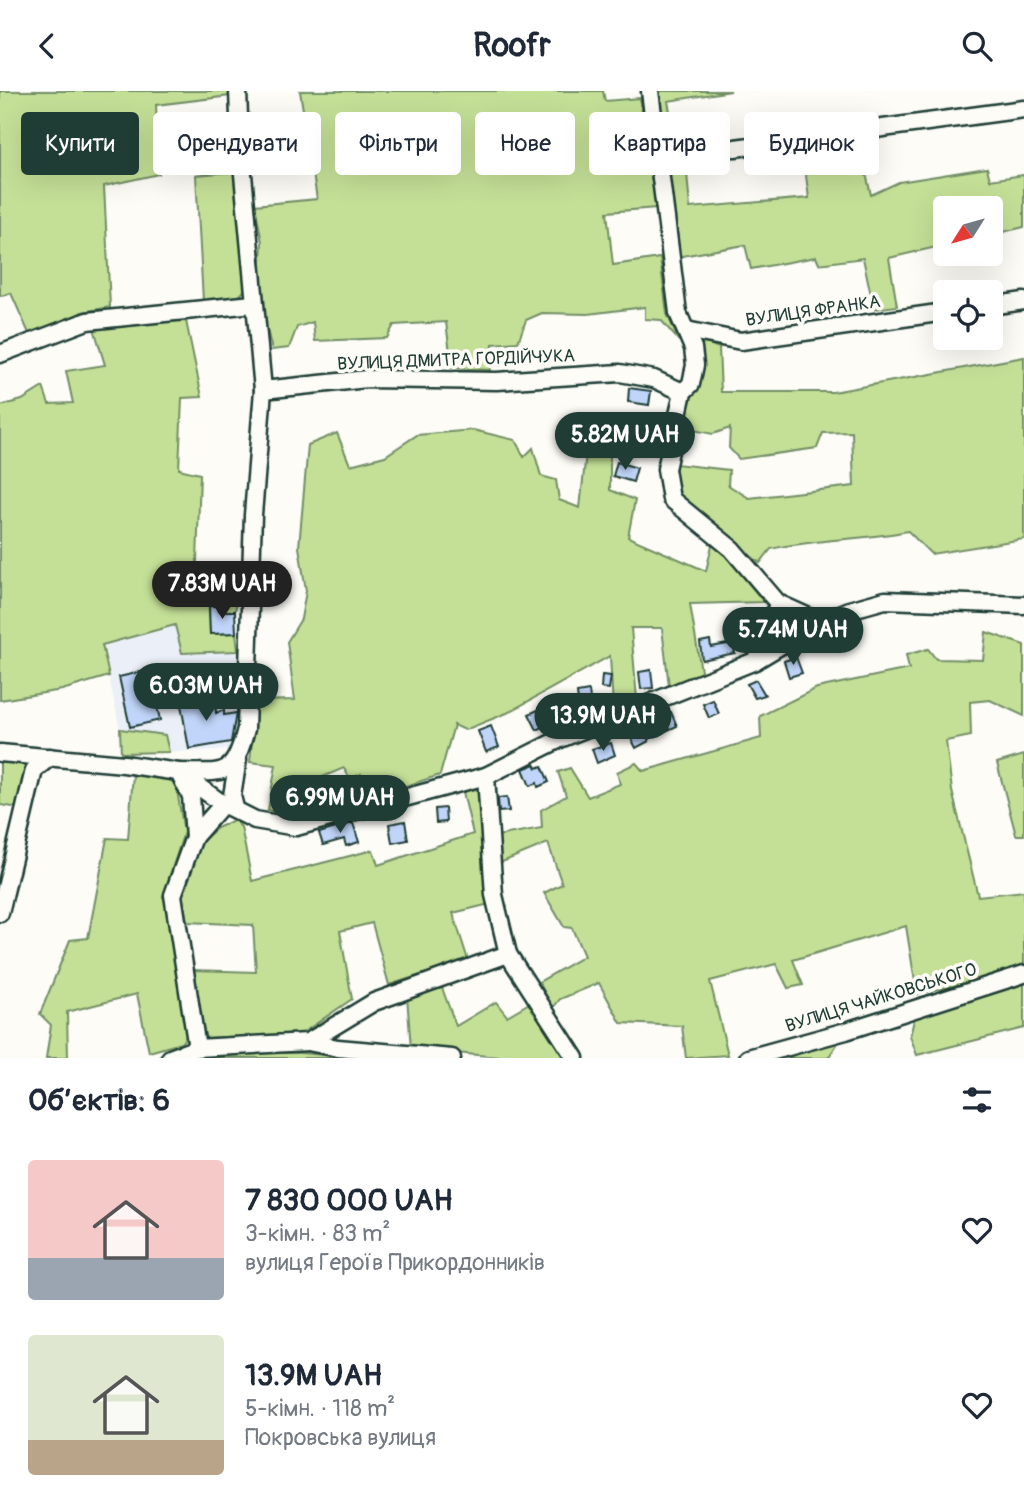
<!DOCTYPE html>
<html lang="uk">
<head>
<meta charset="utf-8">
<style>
  :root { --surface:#fff; --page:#f6f6f7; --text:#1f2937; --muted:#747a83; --accent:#1f3d34 }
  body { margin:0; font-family:Pangolin,sans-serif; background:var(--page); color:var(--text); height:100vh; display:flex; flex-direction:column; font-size:26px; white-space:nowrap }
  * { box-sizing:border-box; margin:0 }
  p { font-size:23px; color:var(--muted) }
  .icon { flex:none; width:38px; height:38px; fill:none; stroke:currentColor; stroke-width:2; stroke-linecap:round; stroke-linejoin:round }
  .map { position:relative; height:967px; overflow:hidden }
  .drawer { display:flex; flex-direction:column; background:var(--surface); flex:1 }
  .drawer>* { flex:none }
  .guide { position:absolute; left:21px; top:21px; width:984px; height:63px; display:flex; gap:14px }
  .needle { width:46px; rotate:233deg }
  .fabs { position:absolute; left:933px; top:105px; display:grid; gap:14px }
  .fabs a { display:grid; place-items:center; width:70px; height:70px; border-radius:7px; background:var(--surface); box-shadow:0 7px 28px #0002; font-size:35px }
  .price { position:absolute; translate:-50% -60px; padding:0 16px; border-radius:24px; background:var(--accent); color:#fff; font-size:23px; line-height:46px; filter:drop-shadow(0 2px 4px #0008) }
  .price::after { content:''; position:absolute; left:50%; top:42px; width:21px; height:16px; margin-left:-10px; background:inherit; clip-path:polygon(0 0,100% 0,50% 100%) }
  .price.current { background:#222; color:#fff }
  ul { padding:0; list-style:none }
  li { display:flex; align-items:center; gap:21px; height:175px; padding:0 28px }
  li span { display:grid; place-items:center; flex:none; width:196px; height:140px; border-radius:7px; color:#555 }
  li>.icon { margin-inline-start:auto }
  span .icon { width:84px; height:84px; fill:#fffc; stroke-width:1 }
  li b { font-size:30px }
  h2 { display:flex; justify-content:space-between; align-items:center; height:84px; padding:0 28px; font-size:30px }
  .chip { padding:0 24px; border-radius:7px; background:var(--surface); box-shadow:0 7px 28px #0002; font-size:24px; line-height:63px }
  .chip.current { background:var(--accent); color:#fff }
  header { display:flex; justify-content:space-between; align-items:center; height:91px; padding:0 28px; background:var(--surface); font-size:32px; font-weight:700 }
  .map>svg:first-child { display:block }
</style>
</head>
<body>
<header><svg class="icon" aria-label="back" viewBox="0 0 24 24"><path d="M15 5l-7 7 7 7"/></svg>Roofr<svg class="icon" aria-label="search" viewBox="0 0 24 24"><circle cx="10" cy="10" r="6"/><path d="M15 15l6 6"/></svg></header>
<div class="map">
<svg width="1024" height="967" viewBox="0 0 1024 967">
  <rect width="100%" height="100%" fill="#fdfcf7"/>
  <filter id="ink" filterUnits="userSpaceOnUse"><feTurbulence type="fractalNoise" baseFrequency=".0143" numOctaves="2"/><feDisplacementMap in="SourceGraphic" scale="14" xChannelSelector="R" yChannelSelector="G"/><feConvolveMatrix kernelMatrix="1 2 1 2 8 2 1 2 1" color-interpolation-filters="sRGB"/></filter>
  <g filter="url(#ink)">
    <polygon fill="#ebf0f8" points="175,534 182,562 238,560 243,634 232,659 169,661 164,644 120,638 102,554"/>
    <g fill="#c4e097" stroke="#728e66" stroke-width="2">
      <polygon points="0,0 230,0 230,5 156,14 159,83 104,95 110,216 82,221 31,247 11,202 0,205"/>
      <polygon points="300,0 603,0 605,10 640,7 656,117 607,121 613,174 660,167 667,223 679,250 661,229 645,228 645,216 588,223 542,222 526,229 518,251 493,253 490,279 452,277 446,231 394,234 387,247 315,250 313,231 297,236 289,257 272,259 259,206 262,151 255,114 317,108"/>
      <polygon points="655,0 731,0 668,10 675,47 660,38"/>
      <polygon points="859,52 871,104 899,91 987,77 990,89 1024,84 1024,136 991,144 990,117 945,117 945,154 889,167 897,215 874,218 863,167 819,173 816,166 751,178 745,154 676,166 666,67 686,70 690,117 809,107 802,55"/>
      <path d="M235,81L246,196C238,214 220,210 203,210L196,84Z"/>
      <polygon points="186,230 202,306 182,307 179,378 200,383 196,500 239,501 235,520 219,520 218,515 209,516 210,543 236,542 238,560 182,562 175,534 102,554 109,585 62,599 0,609 0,315 22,309 43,296 49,313 73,312 66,280 105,274 93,234"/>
      <path d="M701,250L719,257L721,301H833L1024,266V448L931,463L908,440C863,449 816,448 771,458L760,472L684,413L676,400V373L729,379L728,394L749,407L854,395L852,341L823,342L817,357L739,368L729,357L730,337L713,343L693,339L687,323L701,273Z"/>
      <polygon points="473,339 515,349 524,366 533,357 541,385 556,389 559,409 580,417 588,343 610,344 610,399 635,409 628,446 706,480 712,454 726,465 764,511 690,513 702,586 669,595 662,537 631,537 637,609 613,616 610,565 507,622 465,639 454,634 440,684 368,707 361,683 350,688 344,677 315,689 324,721 291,726 268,719 276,674 250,671 256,610 295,609 287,551 301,528 306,500 299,456 308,354 337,342 350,374 385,365 417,344"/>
      <polygon points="780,516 812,532 765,556"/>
      <polygon points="986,541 1024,554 1024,625 990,609 970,611 971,645 946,650 952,700 978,805 1024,800 1024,879 917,903 906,835 793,869 803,894 788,897 776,873 710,890 728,964 686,967 682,935 621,932 599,892 560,908 553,917 539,891 584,865 572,837 564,836 544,802 562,793 548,752 495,774 496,745 542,737 541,719 566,705 558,681 570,677 588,706 620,693 617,681 636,672 643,680 761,647 760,625 817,597 909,578 906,564 928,558 936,568 983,569"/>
      <polygon points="120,638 165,644 169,661 121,662"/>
      <polygon points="1024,664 1024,744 1016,744 997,672"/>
      <polygon points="0,668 30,671 20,717 0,714"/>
      <polygon points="133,683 175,687 184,741 163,806 170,814 189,942 181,952 149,961 137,903 67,921 68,967 46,967 51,934 40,923 70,849 88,847 107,747 128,748"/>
      <polygon points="480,694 490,813 453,822 468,869 389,894 372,832 340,840 352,908 301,943 205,947 193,879 256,881 253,834 187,831 182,803 200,752 217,737 234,729 241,736 252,790 373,759 378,774 473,743 462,697"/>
      <polygon points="1024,883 1024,937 917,964 910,945 917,917"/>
      <polygon points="442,897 456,935 496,911 507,925 531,911 568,967 511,967 411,958 407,905"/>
      <polygon points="846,940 828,967 748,967"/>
      <polygon points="231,962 300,962 362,967 199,967"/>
    </g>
    <g fill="#c0d5f9" stroke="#1f3d34" stroke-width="2">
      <polygon points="701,24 703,33 696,34 698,45 683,47 681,26"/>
      <polygon points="629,297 651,300 649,314 628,311"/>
      <polygon points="617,371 637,377 633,391 613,385"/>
      <polygon points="209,515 218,515 219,520 235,520 236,542 210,543"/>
      <polygon points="710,549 711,556 733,552 735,562 702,569 700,551"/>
      <polygon points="796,566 802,582 789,586 784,570"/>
      <polygon points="149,579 160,629 130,636 119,586"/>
      <polygon points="651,579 653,597 641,598 639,581"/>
      <polygon points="602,584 611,585 609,598 601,597"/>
      <polygon points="756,589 765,604 755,607 747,593"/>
      <polygon points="589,600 591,616 579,618 577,602"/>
      <polygon points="186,602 196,606 197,610 215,607 216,622 224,619 224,624 236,622 231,651 189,658 180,608"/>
      <polygon points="713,609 719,623 709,627 703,613"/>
      <polygon points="540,618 542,621 547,618 553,631 537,639 529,623"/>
      <polygon points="671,621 677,635 648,648 649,650 636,657 627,639"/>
      <polygon points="491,635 499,656 486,661 478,640"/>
      <polygon points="611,652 615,664 597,672 592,658"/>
      <polygon points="535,673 537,677 542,675 549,691 538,696 537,692 530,695 523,678"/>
      <polygon points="507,706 509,720 499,721 498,707"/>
      <polygon points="445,717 446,731 436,732 435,718"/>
      <polygon points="405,730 408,749 392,752 389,733"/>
      <polygon points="353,732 359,751 346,755 344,748 323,754 319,742"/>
    </g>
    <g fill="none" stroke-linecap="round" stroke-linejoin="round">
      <g stroke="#1f3d34" stroke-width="21">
        <g id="minor">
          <polyline points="650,0 678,222 693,257 695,274 691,293 683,301"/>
          <polyline points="655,45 679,59 735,57 1024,18"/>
          <polyline points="990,215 1024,210"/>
          <polyline points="686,239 741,250 945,221"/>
          <polyline points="0,263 87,230 253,213"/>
          <polyline points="263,299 367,288 497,290 620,282 654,288 683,301 666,378 671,408 732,458 778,512 820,531"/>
          <polyline points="755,570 769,542 778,512"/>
          <polyline points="0,662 124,673 178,681 223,713 255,729 296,736 486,685 560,648 755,570 820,531 849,519 885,509 1024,514"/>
          <path d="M178,681C225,681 233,688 246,638L253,424L263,299L240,51L238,0"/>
          <polyline points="486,685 494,804 508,863"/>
          <polyline points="181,686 191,705 194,746"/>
          <polyline points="235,717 232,705 238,668"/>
          <polyline points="0,822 34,679 50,666"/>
          <polyline points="308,951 338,957 452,967"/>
          <polyline points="197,957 173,804 194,746 223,713"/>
          <polyline points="170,967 197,957 308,951 374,911 508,863 575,967"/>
          <polyline points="748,967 846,940 1024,883"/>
        </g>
      </g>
      <use href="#minor" stroke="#fdfcf7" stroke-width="16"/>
    </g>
  </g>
  <g text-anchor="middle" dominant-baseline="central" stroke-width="7" stroke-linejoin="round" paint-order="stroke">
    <g font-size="18" fill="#1f3d34" stroke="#fdfcf7">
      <text transform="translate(813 220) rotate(-8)">ВУЛИЦЯ ФРАНКА</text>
      <text transform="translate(456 269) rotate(-2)">ВУЛИЦЯ ДМИТРА ГОРДІЙЧУКА</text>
      <text transform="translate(881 907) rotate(-17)">ВУЛИЦЯ ЧАЙКОВСЬКОГО</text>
    </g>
  </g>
</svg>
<div class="fabs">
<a><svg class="needle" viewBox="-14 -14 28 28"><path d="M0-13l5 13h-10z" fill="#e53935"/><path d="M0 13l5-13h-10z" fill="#747a83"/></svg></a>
<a><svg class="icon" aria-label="locate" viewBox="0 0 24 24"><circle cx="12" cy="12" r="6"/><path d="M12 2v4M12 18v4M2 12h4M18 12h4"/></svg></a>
</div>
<b class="price" style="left:625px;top:381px">5.82M UAH</b>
<b class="price current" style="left:222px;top:530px">7.83M UAH</b>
<b class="price" style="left:793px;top:576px">5.74M UAH</b>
<b class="price" style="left:206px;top:632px">6.03M UAH</b>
<b class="price" style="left:603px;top:662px">13.9M UAH</b>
<b class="price" style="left:340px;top:744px">6.99M UAH</b>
<div class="guide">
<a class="chip current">Купити</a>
<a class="chip">Орендувати</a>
<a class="chip">Фільтри</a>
<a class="chip">Нове</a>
<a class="chip">Квартира</a>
<a class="chip">Будинок</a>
</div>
</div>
<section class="drawer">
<h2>Об’єктів: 6<svg class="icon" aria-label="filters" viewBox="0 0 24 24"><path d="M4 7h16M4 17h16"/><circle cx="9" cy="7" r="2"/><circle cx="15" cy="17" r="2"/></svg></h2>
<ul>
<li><span style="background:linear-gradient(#f6c9c9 70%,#9aa5b1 0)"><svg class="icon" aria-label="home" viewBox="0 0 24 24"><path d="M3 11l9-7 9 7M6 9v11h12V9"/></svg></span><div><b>7 830 000 UAH</b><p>3-кімн. · 83 m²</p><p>вулиця Героїв Прикордонників</p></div><svg class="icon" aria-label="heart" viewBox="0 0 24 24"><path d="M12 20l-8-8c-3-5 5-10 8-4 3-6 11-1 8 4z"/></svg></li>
<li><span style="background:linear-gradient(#dfe7d0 75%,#b9a48a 0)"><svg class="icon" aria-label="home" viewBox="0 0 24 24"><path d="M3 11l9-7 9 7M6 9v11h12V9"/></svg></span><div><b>13.9M UAH</b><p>5-кімн. · 118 m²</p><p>Покровська вулиця</p></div><svg class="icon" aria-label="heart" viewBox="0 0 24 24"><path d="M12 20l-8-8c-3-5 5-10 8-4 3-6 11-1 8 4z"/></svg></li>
</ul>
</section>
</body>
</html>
